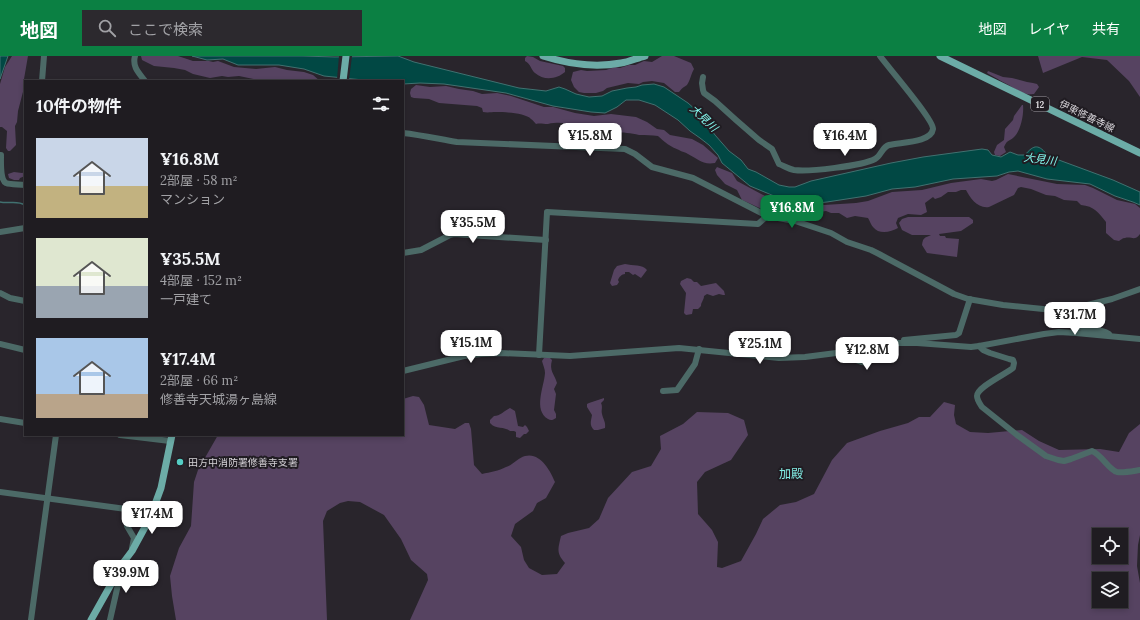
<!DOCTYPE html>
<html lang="ja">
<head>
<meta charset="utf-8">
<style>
  :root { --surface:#1f1c21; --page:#2c292e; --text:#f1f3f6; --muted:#a1a1a5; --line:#3c3a3f; --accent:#0b8043 }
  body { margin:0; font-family:Lora,"Noto Sans JP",serif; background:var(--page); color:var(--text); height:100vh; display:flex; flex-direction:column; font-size:15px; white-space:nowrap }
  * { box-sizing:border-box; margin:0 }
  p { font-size:13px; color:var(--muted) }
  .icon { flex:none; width:22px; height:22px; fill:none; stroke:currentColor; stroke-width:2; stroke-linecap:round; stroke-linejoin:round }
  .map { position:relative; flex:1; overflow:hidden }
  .panel { position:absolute; left:24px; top:24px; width:380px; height:356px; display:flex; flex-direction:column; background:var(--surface); border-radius:0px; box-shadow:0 2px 6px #0003,0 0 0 1px var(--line) }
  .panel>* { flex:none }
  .tools { position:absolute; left:1092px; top:472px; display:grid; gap:8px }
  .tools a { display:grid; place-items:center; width:36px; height:36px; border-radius:0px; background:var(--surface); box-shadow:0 2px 6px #0003,0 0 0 1px var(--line); font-size:20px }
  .price { position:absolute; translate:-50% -34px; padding:0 9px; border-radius:8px; background:#fff; color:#222; font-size:13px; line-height:26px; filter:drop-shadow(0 1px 2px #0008) }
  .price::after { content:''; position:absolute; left:50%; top:24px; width:12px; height:9px; margin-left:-6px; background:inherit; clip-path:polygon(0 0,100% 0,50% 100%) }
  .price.active { background:var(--accent); color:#fff }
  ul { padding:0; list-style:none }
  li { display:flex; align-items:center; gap:12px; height:100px; padding:0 12px }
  li span { display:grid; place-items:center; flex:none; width:112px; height:80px; border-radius:0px; color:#555 }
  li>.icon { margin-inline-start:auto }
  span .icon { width:48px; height:48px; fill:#fffc; stroke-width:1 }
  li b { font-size:17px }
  h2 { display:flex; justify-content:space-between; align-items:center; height:48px; padding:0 12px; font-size:17px }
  header { display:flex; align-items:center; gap:24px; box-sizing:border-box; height:56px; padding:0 20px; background:var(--accent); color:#fff }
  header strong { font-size:19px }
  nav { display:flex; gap:22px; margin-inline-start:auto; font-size:14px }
  .search { width:280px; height:36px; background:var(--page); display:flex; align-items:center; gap:10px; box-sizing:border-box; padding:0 14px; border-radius:0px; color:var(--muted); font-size:15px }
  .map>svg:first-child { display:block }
</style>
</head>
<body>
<header>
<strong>地図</strong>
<div class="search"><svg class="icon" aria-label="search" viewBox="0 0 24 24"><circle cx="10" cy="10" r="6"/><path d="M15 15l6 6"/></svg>ここで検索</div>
<nav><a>地図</a><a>レイヤ</a><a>共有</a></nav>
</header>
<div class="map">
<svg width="1140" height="564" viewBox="0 0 1140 564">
  <rect width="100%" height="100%" fill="#29252c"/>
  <g fill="#564361" fill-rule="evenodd">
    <polygon points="12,0 28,0 24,23 24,32 18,55 17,66 15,70 16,89 10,95 8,95 6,92 7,75 2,71 0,71 0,28 5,11"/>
    <polygon points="141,0 178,0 193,5 209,5 213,6 218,5 234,11 256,13 275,11 287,14 304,16 313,19 320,25 282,25 264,23 258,24 239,20 228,21 222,20 210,22 193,18 185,14 174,12 154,10 142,4"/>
    <path d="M527,0L533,1L540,5L563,10L565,12V16C557,23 544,25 535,17C531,14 531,8 525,5V2Z"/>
    <path d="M662,0H674L691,7L694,13C691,18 690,25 687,29C684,31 682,32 679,36H675L664,27L652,25L643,26L639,28L628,27L607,32L603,35L596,37H584L579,36L574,31L571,24L573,16L581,14L587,15L606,14L615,11L620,12L629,9H635L644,5L652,6Z"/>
    <polygon points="1038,0 1140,0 1140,41 1129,25 1107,4 1082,1 1043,17"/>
    <path d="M988,15L1003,21L1012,22L1027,26L1033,27L1037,28L1039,31L1034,38C1032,38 1029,39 1027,38C1018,36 1010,29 1001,25C997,22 991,20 987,17Z"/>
    <path d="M416,29L430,31L446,30L459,33L473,35L482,38L497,37L511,40L544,51H553L575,57L594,60L611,58L636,61L647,66L657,73L664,74L670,79L692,83L703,89L718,102L715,107C702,109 698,103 688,98C685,96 682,96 679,94C671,91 664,86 658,80C652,79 646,79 639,79C635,78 631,77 627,77C621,76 615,77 608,77C586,76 572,63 548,68C543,68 540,67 536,68C534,66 533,64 531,63C526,57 504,56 496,56C491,56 488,57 483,56L482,52L477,50L439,47L429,43L414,42L411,41L410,37L411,33Z"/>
    <path d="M1022,49H1023C1024,58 1021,73 1015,80C1010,86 1008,82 1004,91L1006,96L1000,100L995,99L994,96L997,89L1004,84L1005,73L1013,64L1014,60Z"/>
    <path d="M717,111L732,117L737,125L767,141L779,145L784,148L786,151L785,153C782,154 778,155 775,156C765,156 752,148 742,144L737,134L725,128L717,119L715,114Z"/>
    <polygon points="14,116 22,117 25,116 25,120 20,122 19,124 14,124 9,122 8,118"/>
    <path d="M1008,118L1057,128L1085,129L1093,132L1117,144L1135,148L1140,152V178C1134,186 1132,180 1125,182C1122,182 1121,184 1119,185L1114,184L1106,177V166C1099,157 1094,150 1081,149L1077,145L1064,144L1055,140L1046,139L1031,133L1021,131L1018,132L1014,139L989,151C978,153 970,142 966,134H961L956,136H948L941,141L935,143L933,141L925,147L927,156L921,159L908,158L898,162L896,167L898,172C891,176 879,179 873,171C871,169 870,165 868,162L855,160L847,162L839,157H831L826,155L820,156L808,152V150L856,147L868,145L892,136L922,134L951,127L981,123L992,125L996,124Z"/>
    <path d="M908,161H969L973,164V167L961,175L939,178L940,180H945L946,182L959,183L957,201L927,197L922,189C923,181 925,182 931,179H912L902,174L899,167L902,163Z"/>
    <path d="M625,208C633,210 642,208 647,214L641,222L635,218L633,219L629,216H625V218C622,218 619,221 618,224L619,226L617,229L612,230L610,227L614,214L617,210Z"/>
    <path d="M687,222L691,223L694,226H697L701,230L716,227L724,235L725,239H723L719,238L713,240L707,238L704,240C704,244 701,246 701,250L698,253H693L692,258L686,259L684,257L686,237L680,228L681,225Z"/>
    <path d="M549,301L552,304C549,315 554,317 557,327L554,333L556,338L554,354L556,358V362C553,364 551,365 548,363C533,354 544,331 545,317C545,313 543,309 542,305L544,302Z"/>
    <path d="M413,340L419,341L424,349L429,369L455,373L465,367H469L471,373L474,409L482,418C490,416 499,415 506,411C513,409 518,402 525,400C540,396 550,414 555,426L546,442L537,447L533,455L515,468L511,480L521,491L524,504L529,512L542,519L557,518L565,507C556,497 558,493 561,480L568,477L589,472L599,463L608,442L632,416L651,410L661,393L660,380L683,368L697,356L728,357L744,364L748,379L731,404L705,416L697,426L698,458L712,474L718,486L717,511L722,512L741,505L756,478L763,463L780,449L796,446L814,438L832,404L847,387L880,375L908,367L919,361H930L944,346L955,349L954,359L956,368L970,376L988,377L1022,374L1039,385L1059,394L1100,393L1119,396L1129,377L1140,368V479L1138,489L1137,510L1140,527V564H410L428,524L427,518L411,504L401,483L384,459L360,446L348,445L340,447L327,455L323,465L327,564H176L172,540L170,520L179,492L191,470L194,426L198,414L218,379H403V343ZM1099,479H1121V501H1099ZM1099,523H1121V545H1099Z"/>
    <path d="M604,342V344L601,347C603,351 601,354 602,358C603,363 606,366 605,372L598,374H594C589,369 591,365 592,359L587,351V348L589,347Z"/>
    <path d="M510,352L515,355L518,370L523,371L525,369L527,371L529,375L526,378H524L520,382L516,381V376L514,375H510C504,370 496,374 490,367V364L494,360C500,360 504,355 510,352Z"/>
  </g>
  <g fill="#014844" stroke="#417170">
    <polygon points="0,0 8,0 0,23"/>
    <path d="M192,0H302L335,1L398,0L414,6L519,32L546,35L559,31L565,33L576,38L589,41L602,40L612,35L627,32L636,31L642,29L654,28L664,31L688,47L706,63L710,72L715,79L729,95L741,104L748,113L756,116L779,129L789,131H795L811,125L891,107L923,101L982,93L988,94L992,99L1001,101L1010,96L1018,99H1025C1034,88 1039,88 1048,100L1113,124L1140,136V149L1133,146L1115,140L1090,128L1047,123L1018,115L1009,116L997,120L953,123L915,131L892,133L866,140L827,146L809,148L795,146L779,142L750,130L722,107L718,99L709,89L700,82L690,75L678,64L655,49L639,44H626L617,51L605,57L591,56L553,50L506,37L444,28L420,27L403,28V25H373L324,20L304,13L279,9H238L223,3L207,4Z"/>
  </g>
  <polygon fill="#29252c" points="339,0 352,0 349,24 337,23"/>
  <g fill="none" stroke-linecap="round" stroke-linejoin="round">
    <path stroke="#417170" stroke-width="1.5" d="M0,146C9,148 17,144 25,149"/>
    <g stroke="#4c6a67" stroke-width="6">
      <path d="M135,0C132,11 139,17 145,25"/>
      <path d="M703,21L702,27L703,34L704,37L715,45L736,64L759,84L772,93L779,108C784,110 789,113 794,114C808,116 862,110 875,103C881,100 882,91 889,89C900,86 931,87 933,73C934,64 888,11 880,0"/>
      <polyline points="42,25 44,0"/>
      <path d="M403,77C421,79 439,83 457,86L625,93L635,98L652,111L693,122L767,160"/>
      <path d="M1,99C1,106 0,124 6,127C11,129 19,128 25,129"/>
      <polyline points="0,176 25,172"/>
      <polyline points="403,197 421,194 450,179 454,178 546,184"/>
      <polyline points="0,237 10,242 25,245"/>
      <path d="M1068,254L1075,269L1077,271C1087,274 1100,272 1109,278"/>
      <polyline points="904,284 956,279 959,277 970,243"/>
      <polyline points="0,288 25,294"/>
      <path d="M979,290L983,294L990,297L1009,303L1013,304L1014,307L1013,312C1006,318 977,331 977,340C977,344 980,348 982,351L1017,379L1046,400L1058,404L1064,405L1071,403L1092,395C1102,399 1108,413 1117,416C1124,417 1133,415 1140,414"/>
      <path d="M844,296C863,308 868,314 879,291"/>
      <polyline points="539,299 547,156 758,168 767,160 795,165 831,177 847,186 871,194 879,198 954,238 968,243 1003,249 1063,255 1112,243 1140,233"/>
      <polyline points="403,315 464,300 481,298 501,297 570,300 679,292 779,302 805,301 844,296 897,287 917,287 971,291 979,290 1044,278 1059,276 1076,277 1140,283"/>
      <polyline points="663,335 677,334 695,308 699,293"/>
      <polyline points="0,363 25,367"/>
      <polyline points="120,379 170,385"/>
      <polyline points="0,436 126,453 127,470 134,482 132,492"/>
      <polyline points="31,564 56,379"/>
      <polyline points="110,564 122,511"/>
    </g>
    <g stroke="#6caca7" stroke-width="7">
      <path d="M543,0C568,8 595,12 621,7C629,6 637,2 645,0"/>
      <polyline points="940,0 1140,97"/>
      <polyline points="343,25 346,0"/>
      <polyline points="91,564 123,507 132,495 150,462 161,432 172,379"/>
    </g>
  </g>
  <circle fill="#55cec5" stroke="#201c22" stroke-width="1.5" cx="180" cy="406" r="4"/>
  <g text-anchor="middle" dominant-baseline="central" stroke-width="4" stroke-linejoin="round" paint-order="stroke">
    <rect fill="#201c22" stroke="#9f9ba1" stroke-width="1" x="1031" y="41" width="18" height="14" rx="3"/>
    <g font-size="9" font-weight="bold" fill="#d5d2d7">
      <text x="1040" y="48">12</text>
    </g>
    <g font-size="10" fill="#d5d2d7" stroke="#201c22">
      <text transform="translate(1087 60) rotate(26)">伊東修善寺線</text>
    </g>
    <g font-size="10" fill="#d5d2d7" stroke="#201c22" text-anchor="start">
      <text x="188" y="406">田方中消防署修善寺支署</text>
    </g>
    <g font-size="11" font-style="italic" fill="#85fbf1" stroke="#201c22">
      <text transform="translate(704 62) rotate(44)">大見川</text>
      <text transform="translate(1040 103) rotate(7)">大見川</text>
    </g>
    <g font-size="12" fill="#83ede5" stroke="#201c22">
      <text x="791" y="417">加殿</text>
    </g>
  </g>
</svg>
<div class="tools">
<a><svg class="icon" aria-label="locate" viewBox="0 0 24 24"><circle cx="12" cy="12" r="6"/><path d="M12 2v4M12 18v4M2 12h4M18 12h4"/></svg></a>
<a><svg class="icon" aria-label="layers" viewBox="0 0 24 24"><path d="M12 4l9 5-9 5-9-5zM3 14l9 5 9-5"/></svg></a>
</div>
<b class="price" style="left:590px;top:101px">¥15.8M</b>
<b class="price" style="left:845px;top:101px">¥16.4M</b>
<b class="price active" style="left:792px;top:173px">¥16.8M</b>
<b class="price" style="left:473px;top:188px">¥35.5M</b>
<b class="price" style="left:1075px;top:280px">¥31.7M</b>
<b class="price" style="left:471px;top:308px">¥15.1M</b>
<b class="price" style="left:760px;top:309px">¥25.1M</b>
<b class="price" style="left:867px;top:315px">¥12.8M</b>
<b class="price" style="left:152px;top:479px">¥17.4M</b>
<b class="price" style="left:126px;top:538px">¥39.9M</b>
<section class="panel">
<h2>10件の物件<svg class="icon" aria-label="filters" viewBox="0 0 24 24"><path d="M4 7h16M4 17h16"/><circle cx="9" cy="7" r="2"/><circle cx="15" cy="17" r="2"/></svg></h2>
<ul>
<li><span style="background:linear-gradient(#c9d6e8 60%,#c2b280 0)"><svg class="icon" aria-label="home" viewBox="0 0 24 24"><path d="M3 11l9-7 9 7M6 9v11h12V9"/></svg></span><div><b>¥16.8M</b><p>2部屋 · 58 m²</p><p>マンション</p></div></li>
<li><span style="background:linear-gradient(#dfe7d0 60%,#9aa5b1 0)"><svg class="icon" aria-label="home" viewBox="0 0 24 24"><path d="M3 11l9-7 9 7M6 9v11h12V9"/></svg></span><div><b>¥35.5M</b><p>4部屋 · 152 m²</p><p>一戸建て</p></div></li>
<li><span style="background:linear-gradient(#a9c7e8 70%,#b9a48a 0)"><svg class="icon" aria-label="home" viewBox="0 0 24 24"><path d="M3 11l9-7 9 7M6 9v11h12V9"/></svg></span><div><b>¥17.4M</b><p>2部屋 · 66 m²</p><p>修善寺天城湯ヶ島線</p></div></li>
</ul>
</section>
</div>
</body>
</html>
